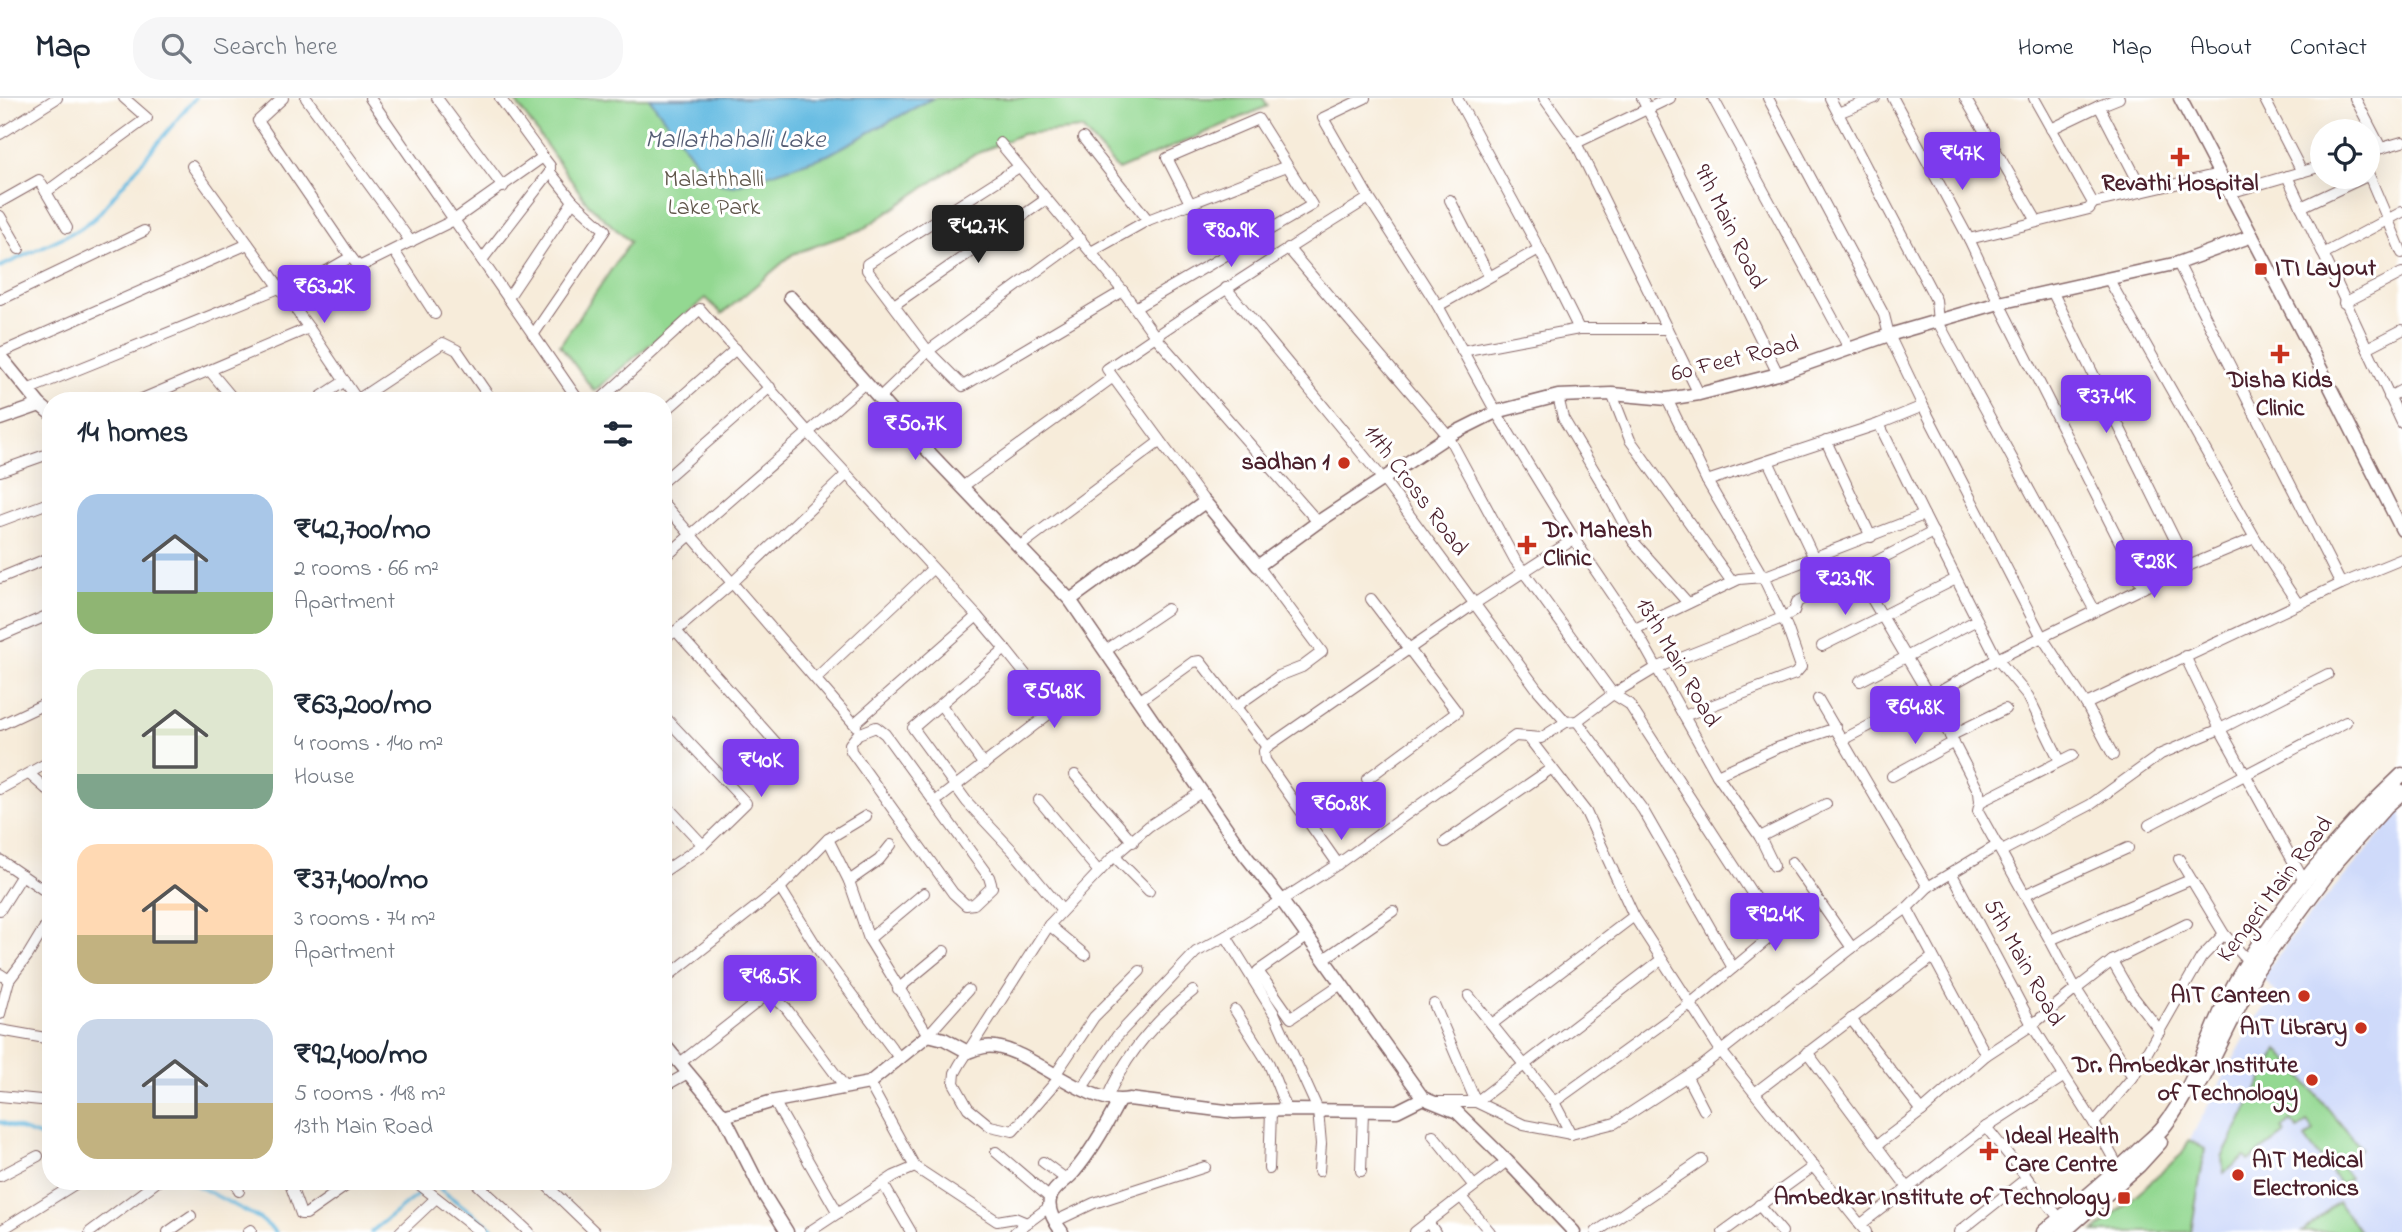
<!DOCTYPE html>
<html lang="en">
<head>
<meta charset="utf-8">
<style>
  :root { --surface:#fff; --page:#f6f6f7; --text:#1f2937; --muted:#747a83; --line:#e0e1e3; --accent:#7c3aed }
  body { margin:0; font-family:"Indie Flower",sans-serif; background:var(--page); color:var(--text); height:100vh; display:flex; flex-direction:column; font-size:26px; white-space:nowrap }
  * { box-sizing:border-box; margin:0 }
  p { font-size:23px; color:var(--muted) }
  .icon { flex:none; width:38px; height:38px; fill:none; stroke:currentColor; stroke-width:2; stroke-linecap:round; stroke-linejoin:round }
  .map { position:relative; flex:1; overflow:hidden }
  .details { position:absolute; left:42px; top:294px; width:630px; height:798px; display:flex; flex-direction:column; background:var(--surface); border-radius:28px; box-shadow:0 7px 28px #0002 }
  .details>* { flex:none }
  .fabs { position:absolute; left:2310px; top:21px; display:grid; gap:14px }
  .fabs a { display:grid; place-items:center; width:70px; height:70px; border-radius:50%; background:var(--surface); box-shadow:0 7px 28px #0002; font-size:35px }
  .price { position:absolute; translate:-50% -60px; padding:0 16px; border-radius:7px; background:var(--accent); color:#fff; font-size:23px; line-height:46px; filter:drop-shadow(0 2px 4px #0008) }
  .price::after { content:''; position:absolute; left:50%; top:42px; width:21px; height:16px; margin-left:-10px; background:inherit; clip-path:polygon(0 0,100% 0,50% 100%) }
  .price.current { background:#222; color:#fff }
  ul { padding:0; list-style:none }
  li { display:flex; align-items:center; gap:21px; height:175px; padding:0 35px }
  li span { display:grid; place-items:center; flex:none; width:196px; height:140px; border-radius:21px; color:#555 }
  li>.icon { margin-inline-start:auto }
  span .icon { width:84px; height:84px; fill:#fffc; stroke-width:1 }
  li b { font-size:30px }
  h2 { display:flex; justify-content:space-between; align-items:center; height:84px; padding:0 35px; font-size:30px }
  header { display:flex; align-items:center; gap:42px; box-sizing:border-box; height:98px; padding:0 35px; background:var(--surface); border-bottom:2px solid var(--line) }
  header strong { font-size:33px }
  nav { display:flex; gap:38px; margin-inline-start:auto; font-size:24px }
  .search { width:490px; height:63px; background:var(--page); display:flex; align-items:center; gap:18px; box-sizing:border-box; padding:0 24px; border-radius:28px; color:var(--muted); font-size:26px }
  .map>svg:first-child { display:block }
</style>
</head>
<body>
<header>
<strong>Map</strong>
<div class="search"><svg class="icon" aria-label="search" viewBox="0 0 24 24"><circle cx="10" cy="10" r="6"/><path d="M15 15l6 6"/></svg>Search here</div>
<nav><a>Home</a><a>Map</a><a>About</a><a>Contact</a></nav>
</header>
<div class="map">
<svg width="2402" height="1134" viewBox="0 0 2402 1134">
  <rect width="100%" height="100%" fill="#fff"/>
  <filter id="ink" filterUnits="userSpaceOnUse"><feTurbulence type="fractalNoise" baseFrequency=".0143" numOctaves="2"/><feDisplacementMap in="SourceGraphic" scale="14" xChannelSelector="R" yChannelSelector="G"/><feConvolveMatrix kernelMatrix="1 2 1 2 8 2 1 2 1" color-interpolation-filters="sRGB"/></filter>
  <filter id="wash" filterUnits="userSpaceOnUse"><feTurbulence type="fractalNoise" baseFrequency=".00686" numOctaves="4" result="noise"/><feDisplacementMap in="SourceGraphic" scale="28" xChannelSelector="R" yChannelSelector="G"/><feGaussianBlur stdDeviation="1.57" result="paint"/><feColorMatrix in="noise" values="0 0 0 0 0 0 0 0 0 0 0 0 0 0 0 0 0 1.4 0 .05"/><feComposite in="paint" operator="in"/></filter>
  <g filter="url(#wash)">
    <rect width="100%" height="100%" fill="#f7ecda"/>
    <polygon fill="#cfdafa" points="2402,712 2402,1134 2094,1134 2182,1056 2254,923 2276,895 2262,879 2294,836"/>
    <g fill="#93d891" stroke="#6e7c5e" stroke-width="2">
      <polygon points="513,0 1263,0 1268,8 1118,72 1082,31 1022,36 971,58 863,131 793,156 722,216 706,200 594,293 560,247 630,144 588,106"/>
      <polygon points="2278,951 2361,1050 2340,1067 2350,1080 2341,1087 2305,1040 2314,1033 2307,1024 2298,1031 2291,1023 2282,1031 2285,1035 2248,1063 2245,1059 2224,1075 2222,1060"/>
      <polygon points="2189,1042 2205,1051 2191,1134 2094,1134 2182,1056"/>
      <polygon points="2338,1104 2360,1134 2302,1134"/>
    </g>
    <polygon fill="#65bbe2" stroke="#586d86" stroke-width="2" points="649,0 933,0 828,57 734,88 721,86 707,78"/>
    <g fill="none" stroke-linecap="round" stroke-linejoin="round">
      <g stroke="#65bbe2" stroke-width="3.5">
        <polyline points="0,169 80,131 96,119 195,0"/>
        <polyline points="0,1024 51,1042"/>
        <polyline points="188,1083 259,1120 276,1134"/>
        <polyline points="371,1134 432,1085 497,1134"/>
      </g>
    </g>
  </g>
  <g filter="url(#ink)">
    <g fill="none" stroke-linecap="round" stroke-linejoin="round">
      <g stroke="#876768" stroke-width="12">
        <g id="minor">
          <polyline points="283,0 258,23 351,159"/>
          <polyline points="306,0 411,144"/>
          <polyline points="370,0 579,303"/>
          <polyline points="437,0 503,89"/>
          <polyline points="1365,0 1323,20 1369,100 1438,208 1496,314 1574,441 1635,531 1717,677 1760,739 1774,768"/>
          <polyline points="1457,0 1539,151 1579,231"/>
          <polyline points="1544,0 1576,45 1699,296"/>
          <polyline points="1642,0 1778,276"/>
          <polyline points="1713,0 1850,252"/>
          <polyline points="1768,0 1884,217 1889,237 1923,308 2042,539 2188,468 2255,440"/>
          <polyline points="1830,0 1936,202 1938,224 2095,513"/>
          <polyline points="1893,0 1969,141 1999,205 2143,490"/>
          <polyline points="1965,0 2037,123"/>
          <polyline points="2264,0 2302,74"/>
          <polyline points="2355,0 2381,50"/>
          <polyline points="2099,8 2119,0"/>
          <polyline points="1838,15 1875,0"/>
          <polyline points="2051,31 2099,8 2143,93"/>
          <polyline points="0,36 57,0"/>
          <polyline points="1083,40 1148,122"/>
          <polyline points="1000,45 1123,193 1155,238 1318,424"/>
          <polyline points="1576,45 1670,0"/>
          <polyline points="2368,54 2402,44"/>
          <polyline points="1019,69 867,166 867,172 928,253 963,288 1123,193"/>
          <polyline points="2368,75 2402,155"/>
          <polyline points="2287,78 2402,325"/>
          <polyline points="46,94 147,20 124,0"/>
          <polyline points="2229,95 2322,68"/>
          <polyline points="1450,102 1489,178"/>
          <polyline points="0,104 39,82 67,130"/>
          <polyline points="2093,105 2219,76"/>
          <polyline points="2301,109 2365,79"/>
          <polyline points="0,118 19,151"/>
          <polyline points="1969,141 2089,111 2093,105 2034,0"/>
          <polyline points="1288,150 1448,338 1515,462 1613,596 1629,606 1766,817 1768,841 1690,906 1554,1004 1469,898"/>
          <polyline points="394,153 435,216"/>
          <polyline points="1091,154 1148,122 1287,68"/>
          <polyline points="2323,156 2402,114"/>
          <polyline points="482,162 550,74"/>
          <polyline points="2178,165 2341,486"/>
          <polyline points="2108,180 2255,440 2298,506"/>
          <polyline points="1226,190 1383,381 1537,591 1566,624"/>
          <polyline points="2052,193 2188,468"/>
          <polyline points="285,197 351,159 359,169 454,122 543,59 500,0"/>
          <polyline points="508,200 573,103"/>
          <polyline points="0,202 144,133"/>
          <polyline points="2344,205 2402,175"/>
          <polyline points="894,207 1045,102"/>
          <polyline points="1438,208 1539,151"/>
          <polyline points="1135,210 1312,107 1258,21 1167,60 1191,107"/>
          <polyline points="309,230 358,303"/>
          <polyline points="533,237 605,132 573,103 550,74 550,68 543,59"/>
          <polyline points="2367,250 2402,232"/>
          <polyline points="1462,253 1579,231 1667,231"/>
          <polyline points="0,255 248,146"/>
          <polyline points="210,273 235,303"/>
          <polyline points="27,292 279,190"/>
          <polyline points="1612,296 1630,342 1732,484"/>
          <polyline points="1558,298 1563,320 1604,389 1633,443 1688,505"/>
          <polyline points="2389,299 2402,292"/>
          <polyline points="879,300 928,253 1081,141"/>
          <polyline points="1667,301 1707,383 1763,479 1787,529 1801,569 1795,576 1684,618"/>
          <polyline points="357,302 443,245 457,252 492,303"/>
          <polyline points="137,303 309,230 192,68"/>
          <polyline points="319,303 322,298 345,283"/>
          <polyline points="599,303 700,211 808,334 977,518 1005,551 913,630 967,704 1013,753 1062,812"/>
          <polyline points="663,315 736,251"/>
          <polyline points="1879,326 1924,417"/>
          <polyline points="1826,343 1871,439"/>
          <polyline points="1768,363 1814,460"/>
          <polyline points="0,373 51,355"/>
          <polyline points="663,383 770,289"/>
          <polyline points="1707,383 1879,326 1923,308"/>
          <polyline points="962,389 1112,280"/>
          <path d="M1205,404L1107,271C1193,212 1280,155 1369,100"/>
          <polyline points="663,405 856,628"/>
          <polyline points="0,423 51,404"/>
          <polyline points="1019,449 1159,344"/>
          <polyline points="663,461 865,285"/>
          <polyline points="1856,474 1930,599 1979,694 1980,704 1978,713 2050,842 2190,782"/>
          <polyline points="0,480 51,459"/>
          <polyline points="1635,531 1739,481 1763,479 1924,417 1997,561 2042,539 2086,606 2341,486 2402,461"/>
          <polyline points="676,533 786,656"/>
          <polyline points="0,538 51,516"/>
          <polyline points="663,541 676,533 731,486 846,377"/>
          <polyline points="1822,548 1956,481"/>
          <polyline points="1105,553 1167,511"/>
          <polyline points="2185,558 2220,631 2304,783"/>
          <polyline points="816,580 932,471"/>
          <polyline points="1860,583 1977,522"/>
          <polyline points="1818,601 1928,789"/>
          <polyline points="1139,603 1193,564 1200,563 1267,649"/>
          <polyline points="2086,606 2113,657"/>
          <polyline points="941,607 984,667"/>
          <polyline points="1235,609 1279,578 1302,569 1322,554 1258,468"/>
          <polyline points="663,617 746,705 703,747 663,774"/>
          <polyline points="1577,623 1643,712 1733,870"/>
          <polyline points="855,625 977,518"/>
          <polyline points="0,627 51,603"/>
          <polygon points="876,629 885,636 989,779 992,789 974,806 966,807 953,795 851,653 850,646 858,636"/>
          <polyline points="1950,638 2005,611"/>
          <polyline points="1528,639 1586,714 1634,818 1721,953 1866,1134"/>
          <polyline points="1842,642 1917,603 1930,599 1997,561 2028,598 2060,663"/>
          <polyline points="29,676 51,695"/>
          <polyline points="1075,677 1133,744"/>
          <polyline points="1717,677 1777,650 1836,630"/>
          <polyline points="1892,678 1954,644"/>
          <polyline points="1367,681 1457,614 1371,501"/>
          <polyline points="0,691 51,663"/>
          <polyline points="940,700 1054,612 1005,551"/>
          <polyline points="1039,702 1099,774"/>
          <polyline points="663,704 703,747"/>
          <polyline points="1980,704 2073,657"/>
          <polyline points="2149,727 2346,624"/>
          <polyline points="1760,739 1826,706"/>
          <polyline points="828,741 849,783 869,841 928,937 968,892"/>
          <polyline points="1445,744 1552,670"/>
          <polyline points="2002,753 2090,707 2161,656 2220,631 2328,576"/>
          <polyline points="1114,758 1149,793"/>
          <polyline points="2179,761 2224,836 2248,863"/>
          <polyline points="0,762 51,797"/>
          <polyline points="1792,764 1852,850"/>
          <polyline points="1338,766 1265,662 1264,653 1267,649 1474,506 1574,441"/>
          <polyline points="1952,776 2032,927 2094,1025 2122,1076"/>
          <polyline points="849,783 879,762 891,747"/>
          <polyline points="780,790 820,854 900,961"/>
          <polyline points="2026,796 2128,750"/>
          <polyline points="1907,810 1986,957"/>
          <polyline points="0,812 22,777"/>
          <polyline points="1049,827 1085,857"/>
          <polyline points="1226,838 1275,917 1318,1012 1321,1046 1319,1073"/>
          <polyline points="1307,839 1258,873 1291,920 1341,886"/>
          <polyline points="869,841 924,795"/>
          <polyline points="2050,842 2076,891 2112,863 2131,896 2160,933"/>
          <polyline points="1324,861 1393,813"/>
          <polyline points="2112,863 2187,826"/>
          <polyline points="0,876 9,882 28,857 51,819"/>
          <polyline points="663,882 780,790 828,741 866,718"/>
          <polyline points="898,891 944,853"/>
          <polyline points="1434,906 1476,1004 1661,862"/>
          <polyline points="1235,912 1269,966 1287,1012"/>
          <polyline points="0,916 9,882"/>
          <polyline points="1851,921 1922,1013"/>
          <polyline points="1492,926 1634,818"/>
          <polyline points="0,932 51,941"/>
          <polyline points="1807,954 1908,1090 1860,1127"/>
          <polyline points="680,965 769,895 786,910 845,989"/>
          <polyline points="1055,977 1094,919 1140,873"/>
          <polyline points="1060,979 1013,1033 990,1028 968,1010 954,985 955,975 960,966 1049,827 1114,758 1149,728 1201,694"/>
          <polyline points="1687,979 1704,1012"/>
          <polyline points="663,989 688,975"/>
          <polyline points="1082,990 1117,938 1196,854 1226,838 1338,766 1515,638 1541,640 1566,624 1577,623 1613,596 1656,570 1782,520 1794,513 1797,504 1933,434"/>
          <polyline points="1756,994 1933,859"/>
          <polyline points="0,998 51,1003"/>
          <path d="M1107,1000C1125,958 1157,921 1193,893"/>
          <polyline points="774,1003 838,1115"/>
          <polyline points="1437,1004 1476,1004 1524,1027 1571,1036 1615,1025 1701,969 1852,850 1907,810 1928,789 1998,747"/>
          <polyline points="1554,1004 1571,1036"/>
          <polyline points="2094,1025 2133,979 2201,860 2224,836"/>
          <polyline points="1986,1029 2060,1121"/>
          <polyline points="1433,1037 1474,1088"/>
          <polyline points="1877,1047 1922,1013 1986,957 2032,927 2076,891 2133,979"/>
          <polyline points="996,1054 1050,1100"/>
          <polyline points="1043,1064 1066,1081"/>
          <polyline points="915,1069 997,1123 1015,1120 1027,1125"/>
          <polyline points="1269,1071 1271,1013"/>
          <polyline points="1361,1073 1363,1013"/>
          <polyline points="0,1078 38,1058"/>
          <polyline points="235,1083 239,1093"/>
          <polyline points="289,1083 301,1116 306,1116 353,1083"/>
          <polyline points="415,1083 480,1134"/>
          <polyline points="474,1083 529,1134"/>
          <polyline points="542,1083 595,1134"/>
          <polyline points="883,1086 911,1134"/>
          <polyline points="1908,1090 1986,1029 2063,979"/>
          <polyline points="1461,1099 1490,1134"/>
          <polyline points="1759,1107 1782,1134"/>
          <polyline points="1056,1123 1094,1105 1205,1069"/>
          <polyline points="1428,1124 1435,1134"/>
          <polyline points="0,1133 80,1083"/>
          <polyline points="90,1134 158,1083"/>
          <polyline points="168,1134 191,1118"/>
          <polyline points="248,1134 251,1132"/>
          <polyline points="400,1134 436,1100"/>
          <polyline points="809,1134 894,1078 915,1069 869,985"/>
          <polyline points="1015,1134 1049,1109"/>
          <polyline points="1415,1134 1507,1063"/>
          <polyline points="1596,1134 1702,1062"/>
          <polyline points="1723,1134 1814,1068"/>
          <polyline points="1959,1134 2027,1080"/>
        </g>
      </g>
      <g stroke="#876768" stroke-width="15">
        <g id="tertiary">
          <polyline points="790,199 905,329 1070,502 1245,757 1282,803 1423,1000 1457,1014 1507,1063 1574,1134"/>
          <polyline points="0,258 40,307 51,316"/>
          <polyline points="0,321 40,307"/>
          <polyline points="1070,502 1205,404 1258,468 1318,424 1448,338 1496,314 1558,298 1612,296 1667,301 1699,296 1778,276 1889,237 1999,205 2178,165 2252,138"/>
          <polyline points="663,945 724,1018 764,1097 787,1134"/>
          <path d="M724,1018L770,1004L869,985L928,937L944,941L968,954C973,952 979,950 984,949C1023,942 1084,1011 1129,1001L1234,1014L1287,1012L1397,1013L1423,1000"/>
          <path d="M1062,1134C1055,1125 1046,1110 1051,1098C1055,1088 1067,1083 1074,1074C1092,1053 1106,1028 1119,1003"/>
        </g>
      </g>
      <g stroke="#876768" stroke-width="15">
        <polyline id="secondary" points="2180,0 2311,251 2402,432"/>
      </g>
      <g stroke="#876768" stroke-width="17">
        <g id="primary">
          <polyline points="2201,984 2257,871 2335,765 2386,708 2402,694"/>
          <path d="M2044,1134C2076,1108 2108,1082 2137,1054C2146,1045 2157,1037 2164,1028C2199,984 2211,927 2238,880C2280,807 2341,734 2402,677"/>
          <polyline points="2063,1134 2139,1067 2160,1044"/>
        </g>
      </g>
      <use href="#minor" stroke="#fff" stroke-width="10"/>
      <use href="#tertiary" stroke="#fff" stroke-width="12"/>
      <use href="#secondary" stroke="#fff" stroke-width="12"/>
      <use href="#primary" stroke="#fff" stroke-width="14"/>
    </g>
  </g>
  <g fill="#c8321e" stroke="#fff" stroke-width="2.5">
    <path d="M2176.5 48.5h7v7h7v7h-7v7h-7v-7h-7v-7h7z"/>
    <rect x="2254" y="164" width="14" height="14" rx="3.5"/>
    <path d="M2276.5 245.5h7v7h7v7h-7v7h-7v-7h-7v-7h7z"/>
    <circle cx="1344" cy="365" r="7"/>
    <path d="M1523.5 436.5h7v7h7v7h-7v7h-7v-7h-7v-7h7z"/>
    <circle cx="2304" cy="898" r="7"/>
    <circle cx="2361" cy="930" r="7"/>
    <circle cx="2312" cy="982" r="7"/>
    <path d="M1985.5 1042.5h7v7h7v7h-7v7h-7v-7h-7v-7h7z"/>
    <circle cx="2238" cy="1077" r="7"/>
    <rect x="2117" y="1093" width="14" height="14" rx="3.5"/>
  </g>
  <g text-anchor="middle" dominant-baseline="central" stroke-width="6" stroke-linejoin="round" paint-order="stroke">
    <g font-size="24" fill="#60564a" stroke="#fff">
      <text x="714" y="82">Malathhalli<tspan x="714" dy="28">Lake Park</tspan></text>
    </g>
    <g font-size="24" font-weight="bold" fill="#4a1f2b" stroke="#fff" text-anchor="end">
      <text x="2180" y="86" text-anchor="middle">Revathi Hospital</text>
      <text x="2275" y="171" text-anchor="start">ITI Layout</text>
      <text x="2280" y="283" text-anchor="middle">Disha Kids<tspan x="2280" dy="28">Clinic</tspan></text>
      <text x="1330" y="365">sadhan 1</text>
      <text x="1543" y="433" text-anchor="start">Dr. Mahesh<tspan x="1543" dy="28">Clinic</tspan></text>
      <text x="2290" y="898">AIT Canteen</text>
      <text x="2347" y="930">AIT Library</text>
      <text x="2298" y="968">Dr. Ambedkar Institute<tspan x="2298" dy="28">of Technology</tspan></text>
      <text x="2005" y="1039" text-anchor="start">Ideal Health<tspan x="2005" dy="28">Care Centre</tspan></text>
      <text x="2252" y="1063" text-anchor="start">AIT Medical<tspan x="2252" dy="28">Electronics</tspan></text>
      <text x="2110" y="1100">Ambedkar Institute of Technology</text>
    </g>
    <g font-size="24" fill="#4a1f2b" stroke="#fff">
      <text transform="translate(1729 129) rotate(64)">9th Main Road</text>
      <text transform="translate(1735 262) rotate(-14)">60 Feet Road</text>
      <text transform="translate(1415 393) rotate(53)">11th Cross Road</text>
      <text transform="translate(1677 565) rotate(60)">13th Main Road</text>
      <text transform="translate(2276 792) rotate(-53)">Kengeri Main Road</text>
      <text transform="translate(2023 865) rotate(61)">5th Main Road</text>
    </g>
    <g font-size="26" font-style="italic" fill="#555d74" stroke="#fff">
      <text x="735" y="43">Mallathahalli Lake</text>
    </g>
  </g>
</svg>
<div class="fabs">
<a><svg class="icon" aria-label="locate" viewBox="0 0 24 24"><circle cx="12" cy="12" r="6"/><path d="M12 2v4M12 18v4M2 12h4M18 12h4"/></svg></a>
</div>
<b class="price" style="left:1962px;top:94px">₹47K</b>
<b class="price current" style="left:978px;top:167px">₹42.7K</b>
<b class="price" style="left:1231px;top:171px">₹80.9K</b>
<b class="price" style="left:324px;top:227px">₹63.2K</b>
<b class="price" style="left:2106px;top:337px">₹37.4K</b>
<b class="price" style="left:915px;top:364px">₹50.7K</b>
<b class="price" style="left:2154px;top:502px">₹28K</b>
<b class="price" style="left:1845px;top:519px">₹23.9K</b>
<b class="price" style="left:1054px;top:632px">₹54.8K</b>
<b class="price" style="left:1915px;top:648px">₹64.8K</b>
<b class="price" style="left:761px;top:701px">₹40K</b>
<b class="price" style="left:1341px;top:744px">₹60.8K</b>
<b class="price" style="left:1775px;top:855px">₹92.4K</b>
<b class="price" style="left:770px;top:917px">₹48.5K</b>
<section class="details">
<h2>14 homes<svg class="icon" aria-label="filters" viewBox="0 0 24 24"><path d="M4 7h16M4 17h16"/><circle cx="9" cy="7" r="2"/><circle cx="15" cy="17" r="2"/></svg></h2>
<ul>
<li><span style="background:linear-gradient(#a9c7e8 70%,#8fb573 0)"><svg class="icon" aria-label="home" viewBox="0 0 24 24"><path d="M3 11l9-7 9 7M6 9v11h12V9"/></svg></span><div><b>₹42,700/mo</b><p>2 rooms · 66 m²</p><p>Apartment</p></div></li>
<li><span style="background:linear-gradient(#dfe7d0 75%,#7fa58c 0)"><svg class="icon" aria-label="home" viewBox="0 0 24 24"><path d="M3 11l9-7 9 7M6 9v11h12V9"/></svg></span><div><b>₹63,200/mo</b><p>4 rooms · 140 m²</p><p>House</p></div></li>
<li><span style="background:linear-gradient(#ffd9b3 65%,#c2b280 0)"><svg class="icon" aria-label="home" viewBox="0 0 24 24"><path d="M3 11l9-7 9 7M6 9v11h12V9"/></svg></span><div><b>₹37,400/mo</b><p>3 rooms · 74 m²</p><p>Apartment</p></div></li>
<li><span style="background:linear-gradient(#c9d6e8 60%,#c2b280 0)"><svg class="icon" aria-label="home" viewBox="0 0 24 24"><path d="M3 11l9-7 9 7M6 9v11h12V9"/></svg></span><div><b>₹92,400/mo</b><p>5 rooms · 148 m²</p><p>13th Main Road</p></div></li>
</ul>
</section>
</div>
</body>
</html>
